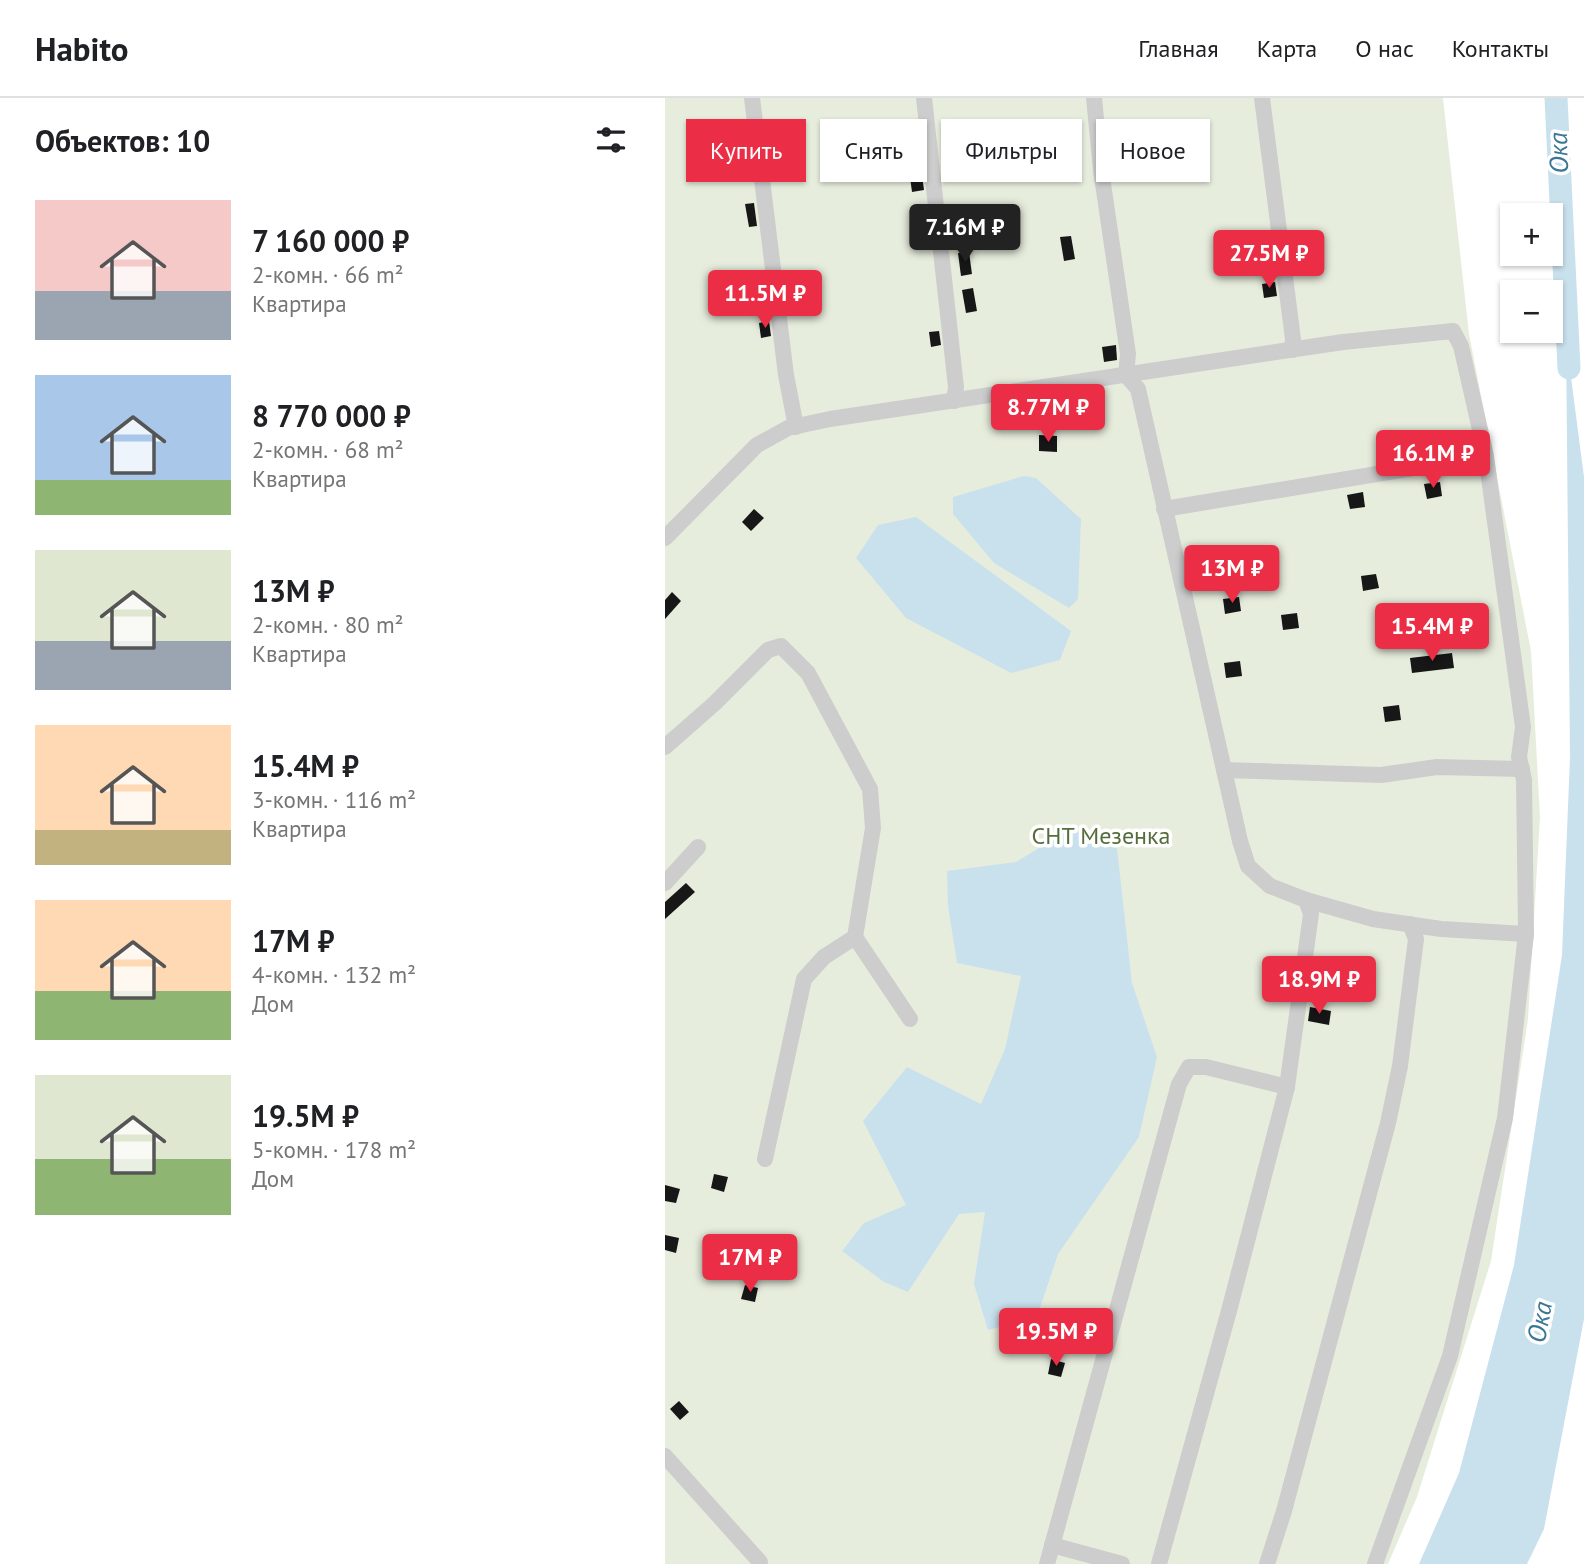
<!DOCTYPE html>
<html lang="ru">
<head>
<meta charset="utf-8">
<style>
  :root { --surface:#fff; --page:#f2f2f2; --text:#202124; --muted:#757577; --line:#e0e0e0; --accent:#eb2e45 }
  body { margin:0; font-family:"PT Sans",sans-serif; background:var(--page); color:var(--text); height:100vh; display:flex; flex-direction:column; font-size:26px; white-space:nowrap }
  * { box-sizing:border-box; margin:0 }
  p { font-size:23px; color:var(--muted) }
  .icon { flex:none; width:38px; height:38px; fill:none; stroke:currentColor; stroke-width:2; stroke-linecap:round; stroke-linejoin:round }
  .map { position:relative; flex:1; overflow:hidden }
  .side { display:flex; flex-direction:column; background:var(--surface); width:665px }
  .side>* { flex:none }
  .banner { position:absolute; left:21px; top:21px; width:665px; height:63px; display:flex; gap:14px }
  .controls { position:absolute; left:835px; top:105px; display:grid; gap:14px }
  .controls a { display:grid; place-items:center; width:63px; height:63px; border-radius:0px; background:var(--surface); box-shadow:0 2px 5px #0004; font-size:35px }
  .price { position:absolute; translate:-50% -60px; padding:0 16px; border-radius:7px; background:var(--accent); color:#fff; font-size:23px; line-height:46px; filter:drop-shadow(0 2px 4px #0008) }
  .price::after { content:''; position:absolute; left:50%; top:42px; width:21px; height:16px; margin-left:-10px; background:inherit; clip-path:polygon(0 0,100% 0,50% 100%) }
  .price.active { background:#222; color:#fff }
  ul { padding:0; list-style:none }
  li { display:flex; align-items:center; gap:21px; height:175px; padding:0 35px }
  li span { display:grid; place-items:center; flex:none; width:196px; height:140px; border-radius:0px; color:#555 }
  li>.icon { margin-inline-start:auto }
  span .icon { width:84px; height:84px; fill:#fffc; stroke-width:1 }
  li b { font-size:30px }
  h2 { display:flex; justify-content:space-between; align-items:center; height:84px; padding:0 35px; font-size:30px }
  .chip { padding:0 24px; border-radius:0px; background:var(--surface); box-shadow:0 2px 5px #0004; font-size:24px; line-height:63px }
  .chip.active { background:var(--accent); color:#fff }
  header { display:flex; align-items:center; gap:42px; box-sizing:border-box; height:98px; padding:0 35px; background:var(--surface); border-bottom:2px solid var(--line) }
  header strong { font-size:33px }
  nav { display:flex; gap:38px; margin-inline-start:auto; font-size:24px }
  main { display:flex; flex:1; min-height:0 }
  .map>svg:first-child { display:block }
</style>
</head>
<body>
<header>
<strong>Habito</strong>
<nav><a>Главная</a><a>Карта</a><a>О нас</a><a>Контакты</a></nav>
</header>
<main>
<section class="side">
<h2>Объектов: 10<svg class="icon" aria-label="filters" viewBox="0 0 24 24"><path d="M4 7h16M4 17h16"/><circle cx="9" cy="7" r="2"/><circle cx="15" cy="17" r="2"/></svg></h2>
<ul>
<li><span style="background:linear-gradient(#f6c9c9 65%,#9aa5b1 0)"><svg class="icon" aria-label="home" viewBox="0 0 24 24"><path d="M3 11l9-7 9 7M6 9v11h12V9"/></svg></span><div><b>7 160 000 ₽</b><p>2-комн. · 66 m²</p><p>Квартира</p></div></li>
<li><span style="background:linear-gradient(#a9c7e8 75%,#8fb573 0)"><svg class="icon" aria-label="home" viewBox="0 0 24 24"><path d="M3 11l9-7 9 7M6 9v11h12V9"/></svg></span><div><b>8 770 000 ₽</b><p>2-комн. · 68 m²</p><p>Квартира</p></div></li>
<li><span style="background:linear-gradient(#dfe7d0 65%,#9aa5b1 0)"><svg class="icon" aria-label="home" viewBox="0 0 24 24"><path d="M3 11l9-7 9 7M6 9v11h12V9"/></svg></span><div><b>13M ₽</b><p>2-комн. · 80 m²</p><p>Квартира</p></div></li>
<li><span style="background:linear-gradient(#ffd9b3 75%,#c2b280 0)"><svg class="icon" aria-label="home" viewBox="0 0 24 24"><path d="M3 11l9-7 9 7M6 9v11h12V9"/></svg></span><div><b>15.4M ₽</b><p>3-комн. · 116 m²</p><p>Квартира</p></div></li>
<li><span style="background:linear-gradient(#ffd9b3 65%,#8fb573 0)"><svg class="icon" aria-label="home" viewBox="0 0 24 24"><path d="M3 11l9-7 9 7M6 9v11h12V9"/></svg></span><div><b>17M ₽</b><p>4-комн. · 132 m²</p><p>Дом</p></div></li>
<li><span style="background:linear-gradient(#dfe7d0 60%,#8fb573 0)"><svg class="icon" aria-label="home" viewBox="0 0 24 24"><path d="M3 11l9-7 9 7M6 9v11h12V9"/></svg></span><div><b>19.5M ₽</b><p>5-комн. · 178 m²</p><p>Дом</p></div></li>
</ul>
</section>
<div class="map">
<svg width="919" height="1466" viewBox="0 0 919 1466">
  <rect width="100%" height="100%" fill="#fff"/>
  <polygon fill="#e7eddd" points="0,0 778,0 804,236 866,553 875,719 863,921 826,1163 752,1399 723,1466 0,1466"/>
  <g fill="#c9e1ed">
    <polygon points="901,241 919,379 919,1221 879,1431 862,1466 754,1466 794,1375 849,1167 897,857 905,659"/>
    <polygon points="359,378 371,380 416,421 413,501 404,510 329,465 288,416 288,399"/>
    <polygon points="251,419 406,533 395,562 346,575 241,520 191,460 213,427"/>
    <polygon points="450,732 467,885 492,959 474,1039 393,1156 372,1219 323,1232 309,1186 320,1114 294,1116 243,1194 219,1184 177,1153 199,1125 241,1107 198,1023 242,969 316,1006 340,951 356,878 292,865 283,808 282,773 351,764 400,734"/>
  </g>
  <g fill="none" stroke-linecap="round" stroke-linejoin="round">
    <polyline stroke="#c9e1ed" stroke-width="23" points="891,0 904,270"/>
  </g>
  <g fill="#171717">
    <polygon points="257,77 259,92 247,94 245,79"/>
    <polygon points="89,105 92,128 84,129 80,106"/>
    <polygon points="406,138 410,161 399,163 395,139"/>
    <polygon points="304,154 307,176 296,178 293,155"/>
    <polygon points="610,184 612,198 599,200 597,186"/>
    <polygon points="308,190 312,213 301,215 297,192"/>
    <polygon points="104,223 106,238 96,240 94,225"/>
    <polygon points="274,233 276,247 266,249 264,234"/>
    <polygon points="451,247 452,262 439,264 437,249"/>
    <polygon points="374,337 392,338 392,354 374,353"/>
    <polygon points="775,384 777,398 762,401 759,386"/>
    <polygon points="698,394 700,409 685,411 682,397"/>
    <polygon points="89,411 99,420 86,433 77,424"/>
    <polygon points="711,476 714,490 698,493 696,478"/>
    <polygon points="7,494 16,503 0,521 0,502"/>
    <polygon points="574,499 576,513 560,516 558,501"/>
    <polygon points="632,515 634,530 618,532 616,517"/>
    <polygon points="787,555 789,570 747,575 745,560"/>
    <polygon points="575,563 577,578 561,580 559,565"/>
    <polygon points="734,607 736,622 720,624 718,609"/>
    <polygon points="21,785 30,794 0,821 0,804"/>
    <polygon points="645,909 666,913 664,927 643,923"/>
    <polygon points="49,1076 63,1079 59,1094 46,1090"/>
    <polygon points="0,1087 15,1091 11,1105 0,1103"/>
    <polygon points="0,1137 14,1140 11,1155 0,1152"/>
    <polygon points="80,1187 93,1190 90,1204 76,1201"/>
    <polygon points="386,1261 400,1265 396,1279 383,1276"/>
    <polygon points="14,1303 24,1314 15,1322 5,1311"/>
  </g>
  <g fill="none" stroke-linecap="round" stroke-linejoin="round">
    <g stroke="#cdcdcd" stroke-width="16">
      <polyline points="87,0 121,277 131,329"/>
      <polyline points="259,0 291,289 289,303"/>
      <polyline points="429,0 436,72 463,256 461,277 473,291 550,632 575,743 583,768 605,788 641,802 708,821 776,831 861,836"/>
      <polyline points="597,0 628,241 627,252"/>
      <polyline points="0,440 92,347 123,330 165,321 678,244 788,233 796,248 821,358 499,411"/>
      <polyline points="0,649 50,605 103,552 116,548 143,575 205,691 208,730 190,839 245,921"/>
      <polyline points="559,672 716,677 772,669 857,671"/>
      <polyline points="0,785 33,749"/>
      <polyline points="100,1061 139,881 159,859 190,839"/>
      <polyline points="0,1358 95,1464"/>
      <polyline points="387,1447 457,1466"/>
      <polyline points="382,1466 514,986 524,969 541,969 622,989"/>
      <polyline points="494,1466 565,1209 622,989 646,816 641,802"/>
      <polyline points="602,1466 619,1413 723,1025 735,968 751,841 745,826"/>
      <polyline points="710,1466 785,1258 840,1020 861,836 859,682 854,659 858,629 821,358"/>
    </g>
  </g>
  <g text-anchor="middle" dominant-baseline="central" stroke-width="7" stroke-linejoin="round" paint-order="stroke">
    <g font-size="24" fill="#556d3b" stroke="#fff">
      <text x="436" y="737">СНТ Мезенка</text>
    </g>
    <g font-size="26" font-style="italic" fill="#3a7695" stroke="#fff">
      <text transform="translate(893 55) rotate(-92)">Ока</text>
      <text transform="translate(874 1224) rotate(-79)">Ока</text>
    </g>
  </g>
</svg>
<div class="controls">
<a>+</a>
<a>−</a>
</div>
<b class="price active" style="left:300px;top:166px">7.16M ₽</b>
<b class="price" style="left:604px;top:192px">27.5M ₽</b>
<b class="price" style="left:100px;top:232px">11.5M ₽</b>
<b class="price" style="left:383px;top:346px">8.77M ₽</b>
<b class="price" style="left:768px;top:392px">16.1M ₽</b>
<b class="price" style="left:567px;top:507px">13M ₽</b>
<b class="price" style="left:767px;top:565px">15.4M ₽</b>
<b class="price" style="left:654px;top:918px">18.9M ₽</b>
<b class="price" style="left:85px;top:1196px">17M ₽</b>
<b class="price" style="left:391px;top:1270px">19.5M ₽</b>
<div class="banner">
<a class="chip active">Купить</a>
<a class="chip">Снять</a>
<a class="chip">Фильтры</a>
<a class="chip">Новое</a>
</div>
</div>
</main>
</body>
</html>
